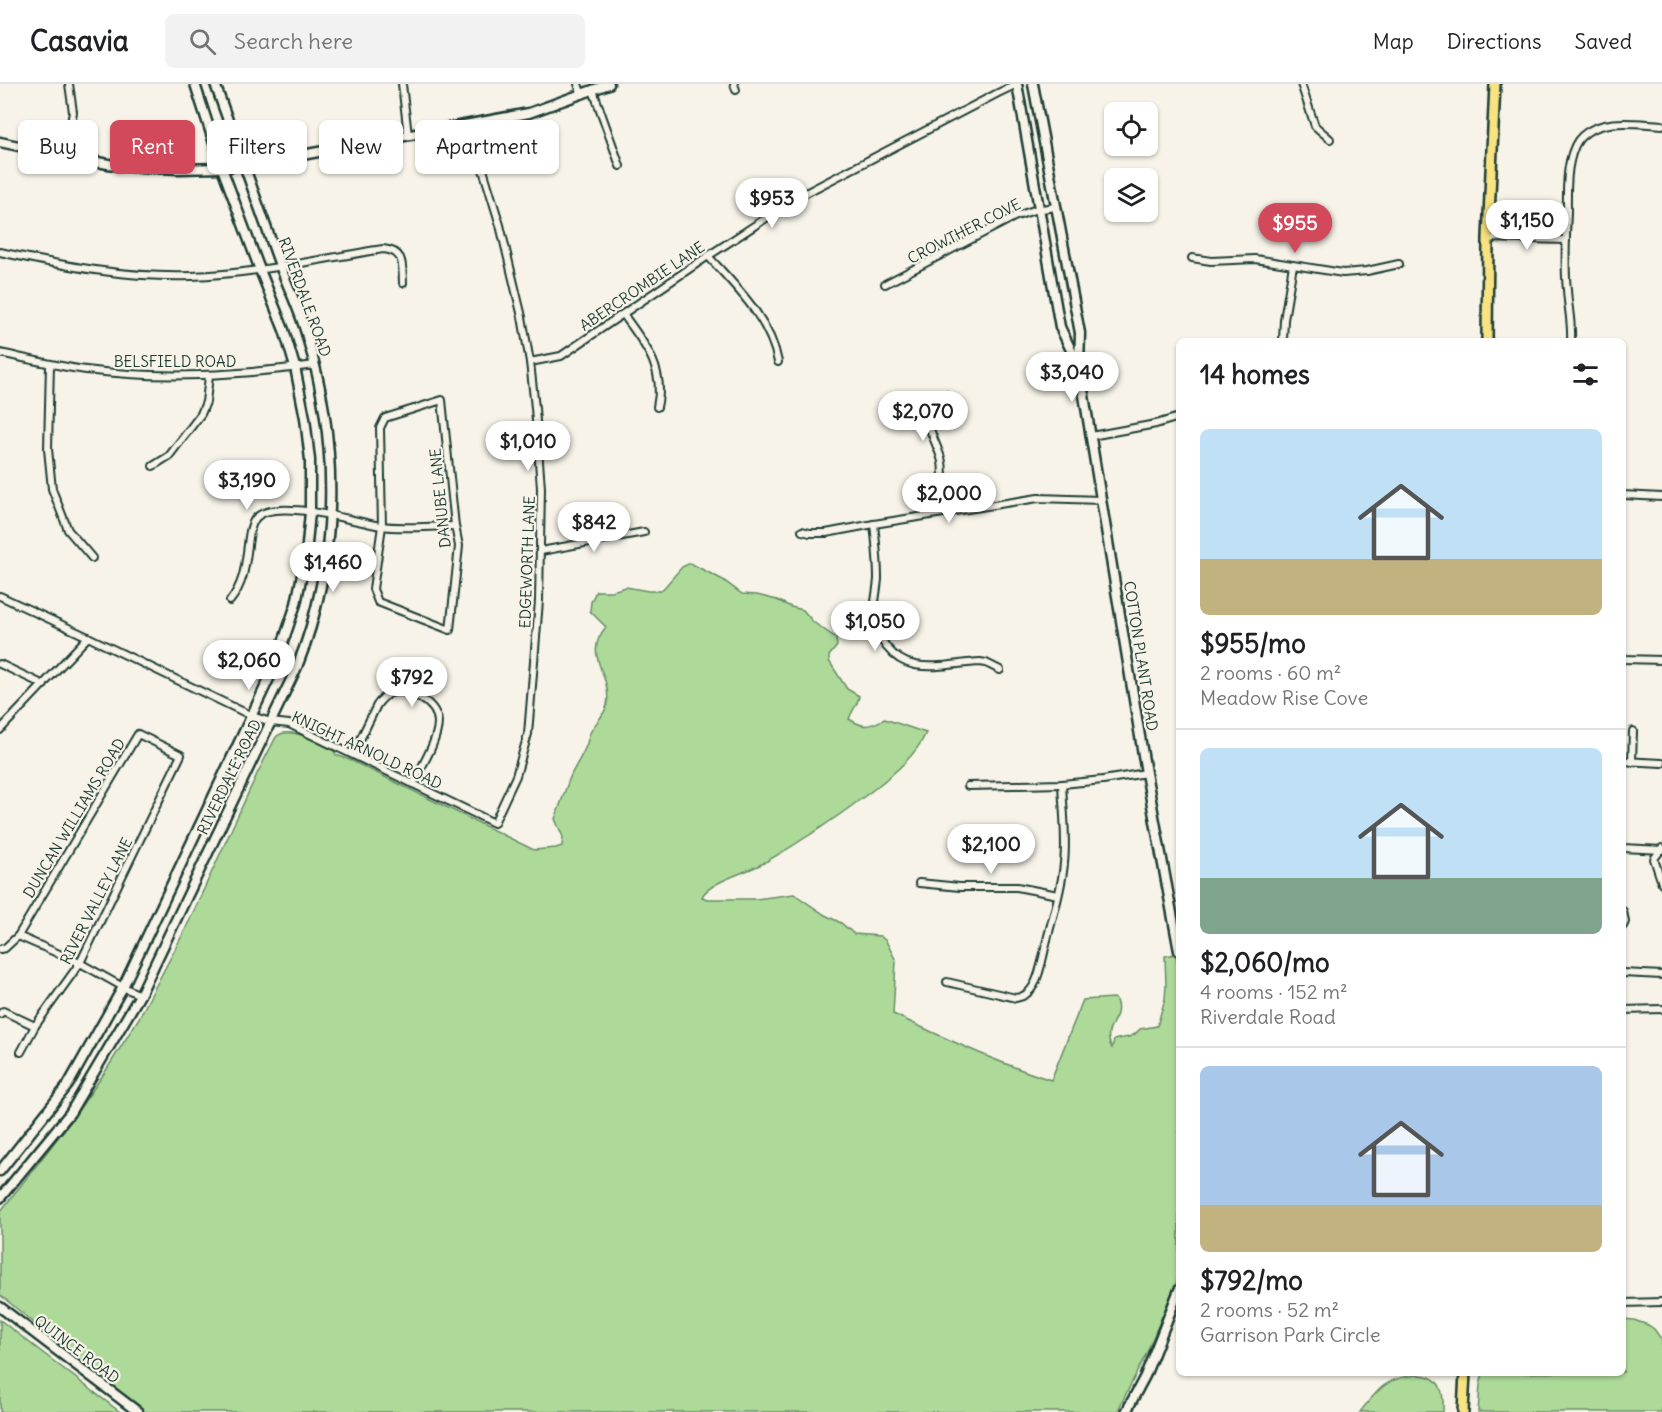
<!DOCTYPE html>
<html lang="en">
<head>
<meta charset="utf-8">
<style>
  :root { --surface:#fff; --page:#f2f2f2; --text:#202124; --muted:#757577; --line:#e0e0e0; --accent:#d1495b }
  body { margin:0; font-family:Delius,sans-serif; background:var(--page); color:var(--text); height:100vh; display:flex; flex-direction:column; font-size:22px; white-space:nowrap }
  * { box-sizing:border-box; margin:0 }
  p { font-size:20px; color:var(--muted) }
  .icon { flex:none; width:33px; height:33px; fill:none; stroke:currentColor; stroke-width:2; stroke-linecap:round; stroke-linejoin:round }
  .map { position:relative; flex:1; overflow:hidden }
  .drawer { position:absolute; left:1176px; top:254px; width:450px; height:1038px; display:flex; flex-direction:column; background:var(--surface); border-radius:9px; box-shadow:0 2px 4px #0004 }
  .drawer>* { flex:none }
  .guide { position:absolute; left:18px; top:36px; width:570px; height:54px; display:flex; gap:12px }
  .buttons { position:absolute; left:1104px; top:18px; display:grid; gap:12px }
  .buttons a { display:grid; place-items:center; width:54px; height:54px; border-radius:9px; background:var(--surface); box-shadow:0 2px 4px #0004; font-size:30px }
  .price { position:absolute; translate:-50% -51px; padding:0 14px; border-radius:21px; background:#fff; color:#222; font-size:20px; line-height:39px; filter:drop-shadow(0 2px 3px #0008) }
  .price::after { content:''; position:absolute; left:50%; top:36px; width:18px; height:14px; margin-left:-9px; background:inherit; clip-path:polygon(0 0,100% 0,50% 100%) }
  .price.selected { background:var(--accent); color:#fff }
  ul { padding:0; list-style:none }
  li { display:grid; align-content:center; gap:12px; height:318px; padding:0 24px }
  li+li { border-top:2px solid var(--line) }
  li span { display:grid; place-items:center; height:186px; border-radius:9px; color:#555 }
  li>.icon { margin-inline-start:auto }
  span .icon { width:108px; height:108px; fill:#fffc; stroke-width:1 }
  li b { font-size:26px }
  h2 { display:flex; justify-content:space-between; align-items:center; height:72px; padding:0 24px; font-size:26px }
  .chip { padding:0 21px; border-radius:9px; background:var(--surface); box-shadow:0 2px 4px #0004; font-size:21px; line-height:54px }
  .chip.selected { background:var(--accent); color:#fff }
  header { display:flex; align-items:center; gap:36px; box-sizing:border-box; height:84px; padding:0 30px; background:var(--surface); border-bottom:2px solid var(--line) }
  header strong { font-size:28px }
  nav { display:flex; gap:33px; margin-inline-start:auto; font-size:21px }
  .search { width:420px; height:54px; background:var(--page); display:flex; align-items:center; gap:15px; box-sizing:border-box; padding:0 21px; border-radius:9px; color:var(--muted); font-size:22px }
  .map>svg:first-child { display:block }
</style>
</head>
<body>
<header>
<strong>Casavia</strong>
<div class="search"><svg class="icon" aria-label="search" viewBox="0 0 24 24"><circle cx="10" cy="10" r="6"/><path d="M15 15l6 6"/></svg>Search here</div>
<nav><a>Map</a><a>Directions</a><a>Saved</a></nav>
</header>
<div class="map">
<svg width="1662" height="1328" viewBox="0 0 1662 1328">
  <rect width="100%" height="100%" fill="#f7f3e8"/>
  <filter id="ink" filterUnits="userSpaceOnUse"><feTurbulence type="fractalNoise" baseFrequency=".0167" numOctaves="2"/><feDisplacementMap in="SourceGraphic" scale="12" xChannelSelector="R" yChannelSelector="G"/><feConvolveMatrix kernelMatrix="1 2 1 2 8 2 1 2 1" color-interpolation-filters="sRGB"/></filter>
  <g filter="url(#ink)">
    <g fill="#adda99" stroke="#668c66" stroke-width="1.5">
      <path d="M690,479L723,496L742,510L757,511L777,516L791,523L803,526L813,538L836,554L837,562L829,572V577L847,605L859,612C858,621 852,626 849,635C865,645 869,642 885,635L926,649C915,673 893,690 873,706C838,733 801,758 762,780C747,788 707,799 702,813L707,815H756L794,810L825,831L841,839L854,850L880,852L886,857L896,877L893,930C945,954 997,979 1051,996L1083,916L1114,914L1116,916C1124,937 1100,941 1112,964L1114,956C1125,953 1132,955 1140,945L1157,942L1165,915L1166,902L1165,872L1176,870L1179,889V1192L1147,1268L1117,1328H143L0,1211V1128L71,1037L105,988L139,934L185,846L257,690L276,653C290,640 320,660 334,667L336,671L350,676L534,766L556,764L562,762L563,753L555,735C561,720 565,705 571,691C576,681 582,672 586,662C588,658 588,653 590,649C594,640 605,631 607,621C613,590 581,572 606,543L590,527L591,518L596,507H612L626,503L648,507H661L682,483Z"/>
      <polygon points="1623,1235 1634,1236 1648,1241 1654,1245 1662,1256 1662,1328 1478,1328 1480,1301 1483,1289 1623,1288"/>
      <polygon points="0,1236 120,1328 0,1328"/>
      <path d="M1419,1291C1442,1292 1444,1309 1443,1328H1360C1378,1305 1388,1292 1419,1291Z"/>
    </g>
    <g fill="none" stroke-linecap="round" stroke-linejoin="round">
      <g stroke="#1f3d34" stroke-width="10">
        <g id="street">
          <polyline points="402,0 408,51"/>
          <polyline points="578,0 582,11"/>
          <polyline points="734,0 736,6"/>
          <polyline points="1301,0 1315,42 1330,55"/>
          <polyline points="593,6 620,82"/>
          <polyline points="65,72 73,28 69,0"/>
          <polyline points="1488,154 1566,156"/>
          <path d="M0,168C64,182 126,194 191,192C256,190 319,175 383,165C405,167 402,181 403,199"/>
          <path d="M708,172C736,203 770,235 778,278"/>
          <polyline points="1192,174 1211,177 1255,175 1343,189 1367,187 1399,180"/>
          <polyline points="885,200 1014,133 1034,126 1056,123"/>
          <path d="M623,230C644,259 666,285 657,323"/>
          <polyline points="1283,256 1284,236 1293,181"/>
          <path d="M1571,256C1572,239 1568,223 1567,206C1564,180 1566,153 1567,128C1567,111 1566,93 1570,77C1572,68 1575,58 1582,52C1603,33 1637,40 1662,41"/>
          <path d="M0,269C28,275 57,282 86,286C163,296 239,291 315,281"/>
          <polyline points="530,278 561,272 708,172 800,112 998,9 1017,0"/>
          <polyline points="50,280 48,365 52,405 68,446 92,474"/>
          <polygon points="442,316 455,442 459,462 450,546 378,518 373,505 382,442 380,344 385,334"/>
          <polyline points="1091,352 1156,340 1179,333"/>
          <polyline points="153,382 169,372 201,330 206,318 209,292"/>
          <polyline points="1623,411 1662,413"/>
          <path d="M936,430C939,413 945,395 942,378C940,364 919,332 930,321C934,317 941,314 946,311"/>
          <path d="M874,440C876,458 878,476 878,495C877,507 874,519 874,531C875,554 893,577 915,581C936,585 958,579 980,578L986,579L1000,586"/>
          <polyline points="802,447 810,449 826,449 874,440 1038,414 1101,416"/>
          <polyline points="541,467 644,448"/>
          <polyline points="0,512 88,553 252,632 271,638 289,640 494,739 516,692 528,650 539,517 541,404 535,324 530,278 522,233 500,141 469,40"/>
          <path d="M230,517C244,499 245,483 248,461C249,452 250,442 255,435C273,412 355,438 381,442C402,445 432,442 455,442"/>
          <polyline points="1623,575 1662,576"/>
          <polyline points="0,580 44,601"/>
          <polyline points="0,646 88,553"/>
          <path d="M353,670L377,621C381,616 384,611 391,609C409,603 437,619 438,638C438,657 421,683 413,700"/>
          <polyline points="1623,677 1662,679"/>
          <polyline points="1632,678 1633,647"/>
          <polyline points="968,702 1062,700 1103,696 1146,689"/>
          <polyline points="1623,764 1662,766"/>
          <polyline points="1662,764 1654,775 1662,799"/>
          <polyline points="919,799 960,803 1017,803 1058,811"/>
          <polyline points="1623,827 1625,838 1623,842"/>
          <polyline points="18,852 80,879 123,903 140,911"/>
          <polyline points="0,865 5,864 18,852 138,650 181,671 80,879 35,942 21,968"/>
          <polyline points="1623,889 1662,891"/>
          <path d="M947,898L1016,914C1024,913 1030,908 1034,901C1041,888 1043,871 1047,856C1053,831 1062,805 1064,779C1067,753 1063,726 1062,700"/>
          <polyline points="1623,926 1662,925"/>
          <polyline points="0,930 3,927 35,942"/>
          <polyline points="1623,1219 1662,1218"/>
        </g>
      </g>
      <g stroke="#1f3d34" stroke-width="13">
        <g id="secondary">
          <polyline points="1017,0 1060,243 1078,281"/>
          <polyline points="1033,0 1080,249 1079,281 1146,689 1179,867"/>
          <polyline points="0,58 65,72 119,82 178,85 222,84 286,74 529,29 609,0"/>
          <polyline points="0,1087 68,1001 123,903 275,582 296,520 306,471 310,428 310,376 305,334 295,283 284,246 260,186 222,84 195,0"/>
          <path d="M0,1114L70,1029L140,911L297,583C339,477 340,361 307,253C300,226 287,202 278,176C257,117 236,59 215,0"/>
          <polyline points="0,1223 138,1328"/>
          <polyline points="1126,1328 1145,1292 1179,1206"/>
        </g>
      </g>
      <g stroke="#1f3d34" stroke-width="14">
        <g id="primary">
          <polyline points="1487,256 1488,154 1495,0"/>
          <polyline points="1463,1328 1465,1288"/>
        </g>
      </g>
      <use href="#street" stroke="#f7f3e8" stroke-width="6"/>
      <use href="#secondary" stroke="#f7f3e8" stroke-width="8"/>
      <use href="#primary" stroke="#f8e281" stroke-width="9"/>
    </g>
  </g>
  <g text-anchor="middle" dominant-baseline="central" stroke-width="4.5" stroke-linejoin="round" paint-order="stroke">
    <g font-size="15" fill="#1f3d34" stroke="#f7f3e8">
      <text transform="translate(964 147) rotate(-27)">CROWTHER COVE</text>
      <text transform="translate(642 202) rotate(-34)">ABERCROMBIE LANE</text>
      <text transform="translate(305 213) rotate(70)">RIVERDALE ROAD</text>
      <text x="175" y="277">BELSFIELD ROAD</text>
      <text transform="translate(440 414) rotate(-96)">DANUBE LANE</text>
      <text transform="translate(527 478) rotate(-88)">EDGEWORTH LANE</text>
      <text transform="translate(1141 572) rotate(81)">COTTON PLANT ROAD</text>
      <text transform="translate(367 666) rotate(25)">KNIGHT ARNOLD ROAD</text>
      <text transform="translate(229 693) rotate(-64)">RIVERDALE ROAD</text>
      <text transform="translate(74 734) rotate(-59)">DUNCAN WILLIAMS ROAD</text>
      <text transform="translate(96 817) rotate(-63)">RIVER VALLEY LANE</text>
      <text transform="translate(77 1265) rotate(37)">QUINCE ROAD</text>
    </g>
  </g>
</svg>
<div class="buttons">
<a><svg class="icon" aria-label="locate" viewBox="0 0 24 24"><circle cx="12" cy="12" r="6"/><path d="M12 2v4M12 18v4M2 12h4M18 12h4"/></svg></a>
<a><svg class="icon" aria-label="layers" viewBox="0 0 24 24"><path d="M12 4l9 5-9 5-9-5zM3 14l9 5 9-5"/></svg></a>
</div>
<b class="price" style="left:772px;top:145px">$953</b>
<b class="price" style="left:1527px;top:167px">$1,150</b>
<b class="price selected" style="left:1295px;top:170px">$955</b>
<b class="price" style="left:1072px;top:319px">$3,040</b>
<b class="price" style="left:923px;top:358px">$2,070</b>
<b class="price" style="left:528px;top:388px">$1,010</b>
<b class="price" style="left:247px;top:427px">$3,190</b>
<b class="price" style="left:949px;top:440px">$2,000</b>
<b class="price" style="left:594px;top:469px">$842</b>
<b class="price" style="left:333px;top:509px">$1,460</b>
<b class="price" style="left:875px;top:568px">$1,050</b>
<b class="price" style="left:249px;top:607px">$2,060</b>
<b class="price" style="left:412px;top:624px">$792</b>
<b class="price" style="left:991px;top:791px">$2,100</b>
<div class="guide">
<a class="chip">Buy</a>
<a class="chip selected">Rent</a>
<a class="chip">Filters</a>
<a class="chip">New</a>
<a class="chip">Apartment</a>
</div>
<section class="drawer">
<h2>14 homes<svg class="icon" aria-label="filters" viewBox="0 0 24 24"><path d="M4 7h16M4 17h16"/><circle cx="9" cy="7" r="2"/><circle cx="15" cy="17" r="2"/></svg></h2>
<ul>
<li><span style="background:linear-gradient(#bfe0f5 70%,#c2b280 0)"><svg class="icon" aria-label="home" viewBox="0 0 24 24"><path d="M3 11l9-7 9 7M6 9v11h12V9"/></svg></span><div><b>$955/mo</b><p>2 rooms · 60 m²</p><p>Meadow Rise Cove</p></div></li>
<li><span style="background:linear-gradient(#bfe0f5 70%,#7fa58c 0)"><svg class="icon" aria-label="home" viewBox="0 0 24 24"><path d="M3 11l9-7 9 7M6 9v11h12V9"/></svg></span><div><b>$2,060/mo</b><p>4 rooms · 152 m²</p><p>Riverdale Road</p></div></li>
<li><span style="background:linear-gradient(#a9c7e8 75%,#c2b280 0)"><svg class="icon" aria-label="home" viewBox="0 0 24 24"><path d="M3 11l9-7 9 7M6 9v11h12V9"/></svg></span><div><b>$792/mo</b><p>2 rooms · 52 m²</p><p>Garrison Park Circle</p></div></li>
</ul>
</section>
</div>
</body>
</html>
